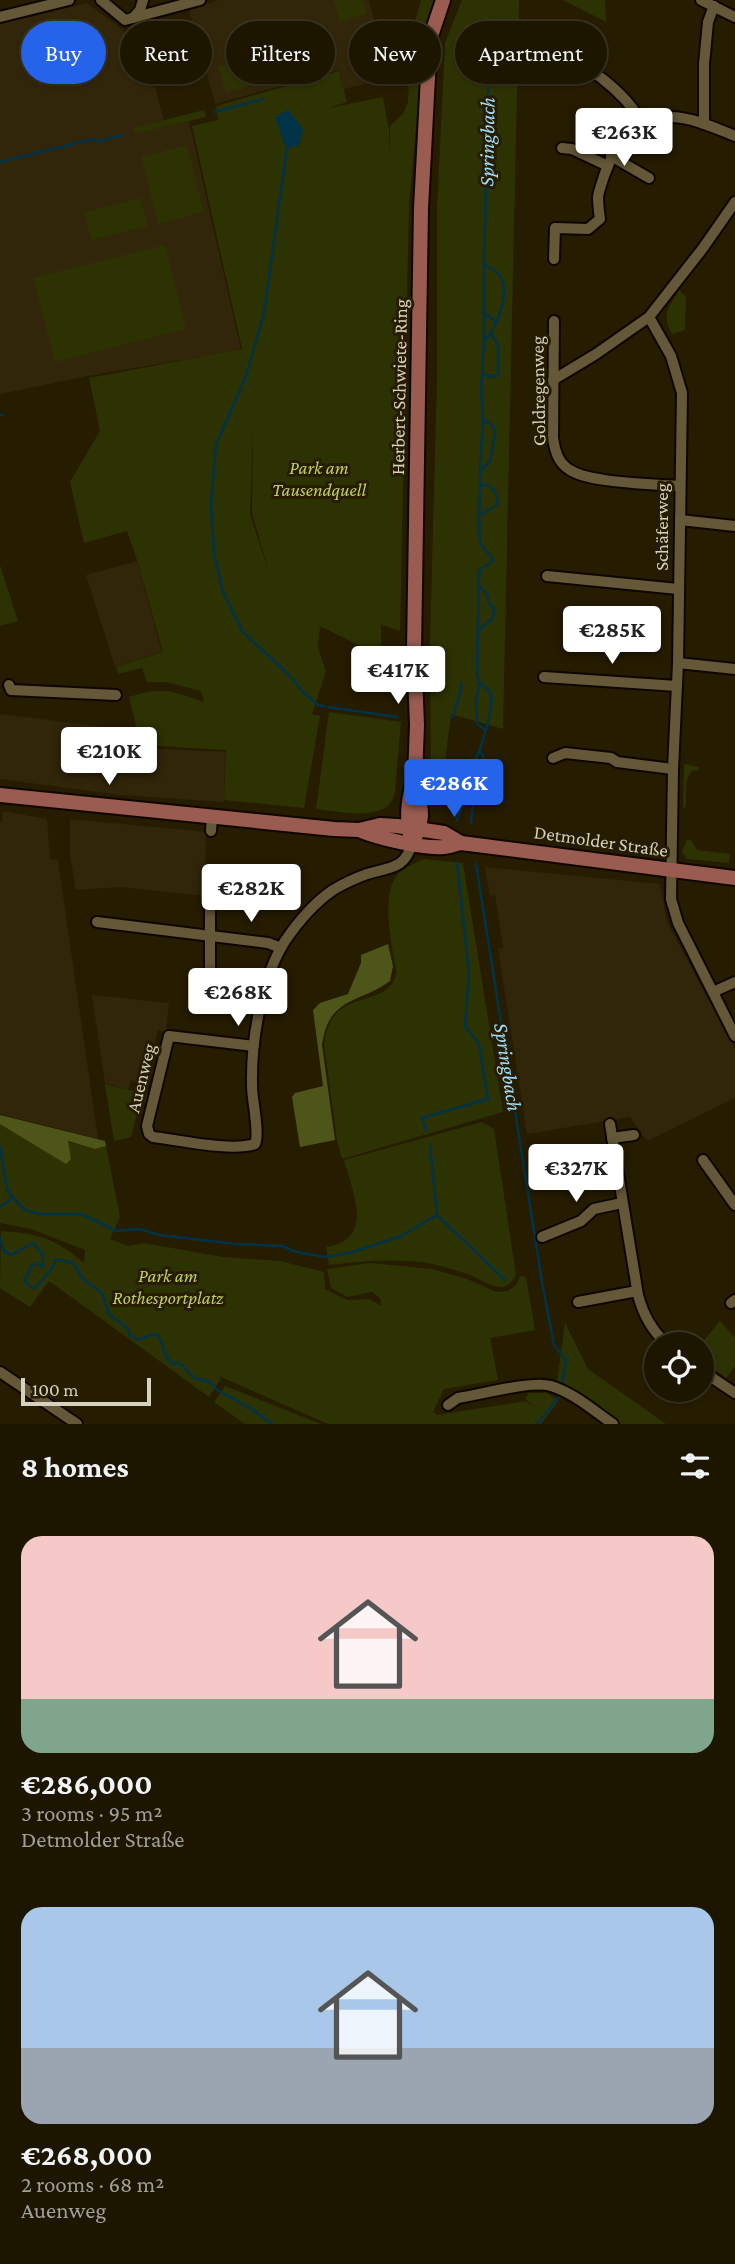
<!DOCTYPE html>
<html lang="en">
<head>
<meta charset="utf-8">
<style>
  :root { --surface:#1c1500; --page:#251e0a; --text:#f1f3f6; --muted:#a09f99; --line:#3a3422; --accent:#2563eb }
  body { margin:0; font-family:"Crimson Pro",serif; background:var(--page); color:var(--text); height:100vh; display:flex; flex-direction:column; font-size:26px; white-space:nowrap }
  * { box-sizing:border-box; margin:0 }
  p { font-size:23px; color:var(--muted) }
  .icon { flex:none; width:38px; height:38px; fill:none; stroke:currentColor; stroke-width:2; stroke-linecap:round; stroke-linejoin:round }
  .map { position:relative; height:1424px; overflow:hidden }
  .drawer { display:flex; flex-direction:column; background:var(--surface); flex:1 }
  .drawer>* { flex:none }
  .hud { position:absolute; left:21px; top:21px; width:693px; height:63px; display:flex; gap:14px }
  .buttons { position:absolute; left:644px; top:1332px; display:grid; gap:14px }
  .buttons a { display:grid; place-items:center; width:70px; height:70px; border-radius:50%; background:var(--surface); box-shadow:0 2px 5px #0004,0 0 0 2px var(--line); font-size:35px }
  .scale { position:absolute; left:21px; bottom:18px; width:130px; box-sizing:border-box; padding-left:7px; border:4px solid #d7d1bf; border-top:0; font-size:19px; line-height:24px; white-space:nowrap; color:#d7d1bf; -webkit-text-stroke:5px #261c00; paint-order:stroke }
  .price { position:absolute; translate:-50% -60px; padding:0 16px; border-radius:7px; background:#fff; color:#222; font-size:23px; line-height:46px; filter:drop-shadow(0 2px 4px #0008) }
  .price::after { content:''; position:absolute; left:50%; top:42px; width:21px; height:16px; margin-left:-10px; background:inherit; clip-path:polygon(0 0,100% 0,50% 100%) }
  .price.selected { background:var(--accent); color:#fff }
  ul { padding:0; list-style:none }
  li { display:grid; align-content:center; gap:14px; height:371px; padding:0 21px }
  li span { display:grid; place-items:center; height:217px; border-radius:21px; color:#555 }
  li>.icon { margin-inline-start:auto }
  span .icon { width:126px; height:126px; fill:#fffc; stroke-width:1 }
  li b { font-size:30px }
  h2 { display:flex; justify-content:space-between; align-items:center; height:84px; padding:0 21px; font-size:30px }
  .tag { padding:0 24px; border-radius:32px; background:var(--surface); box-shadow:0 2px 5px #0004,0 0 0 2px var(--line); font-size:24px; line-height:63px }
  .tag.selected { background:var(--accent); color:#fff }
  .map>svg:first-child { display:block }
</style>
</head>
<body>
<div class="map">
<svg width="735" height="1424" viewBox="0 0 735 1424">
  <rect width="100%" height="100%" fill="#261c00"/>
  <g fill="#312609">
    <polygon points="219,0 369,0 388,78 344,89 339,70 215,104 189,10"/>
    <polygon points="87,3 128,34 141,31 165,126 189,121 241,350 88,376 0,394 0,24"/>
    <polygon points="137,561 162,652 115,667 86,575"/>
    <polygon points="0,714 122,729 141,748 225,752 224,802 120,795 0,779"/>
    <polygon points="3,811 47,819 50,859 58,860 98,1139 0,1114 0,822 2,821"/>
    <polygon points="70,819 206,832 205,896 120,887 76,890 70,854"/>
    <polygon points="485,867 660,884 667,922 735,1049 735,1098 647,1141 630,1117 527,1134 498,949 503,948 495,895 490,896"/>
    <polygon points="92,995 169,1003 166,1032 158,1030 146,1077 141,1076 139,1083 131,1080 128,1090 105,1083"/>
  </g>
  <g fill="#2d3202" fill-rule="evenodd">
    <polygon points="333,0 362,0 367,13 340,22"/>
    <path d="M421,0H436L424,38L409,206L400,631L382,625L381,620V656L320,626L318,648L326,671L312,714L320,716L304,808L224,800L226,750L141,745L129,697C165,686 169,691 204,702L201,691L166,682H147L142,668L118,674L116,667L163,652L137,560L127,531L84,543L70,482L100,431L89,378L242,349L192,126L218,120L216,106L339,71L347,102L329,108L383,97L389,131L390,157V126L403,114L408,102L411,36ZM253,430L252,513L270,576L250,514Z"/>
    <polygon points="462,0 519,0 503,729 451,714 443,778 431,776 430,641 437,377 437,208 445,43"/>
    <polygon points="563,0 605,0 606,22"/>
    <polygon points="271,51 279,76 226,93 218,67"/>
    <polygon points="204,110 206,117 134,134 133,128"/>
    <polygon points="187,145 204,212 158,224 141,157"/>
    <polygon points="141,198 148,226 91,240 84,212"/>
    <polygon points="165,245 186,329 55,362 33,278"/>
    <path d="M679,290L686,297L685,330L672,334C661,313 668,309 679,290Z"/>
    <polygon points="0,565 18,621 0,626"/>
    <path d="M329,712L401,722L395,792C394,795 393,799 391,802C378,821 335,811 316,809Z"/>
    <polygon points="684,764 699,767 699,770 692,771 686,781 686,806 683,809"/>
    <polygon points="687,840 691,840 697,850 730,854 729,863 687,859 682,851"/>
    <path d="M424,859L463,863L503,1112L342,1159L337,1140L324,1044C331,987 380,1009 394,980C398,972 395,963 393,954C390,931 382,896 397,875C402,868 416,863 424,859Z"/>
    <polygon points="105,1084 148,1095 146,1102 140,1101 131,1137 114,1141"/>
    <path d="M482,1122L494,1129L516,1275C512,1281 508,1288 500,1287C490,1286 479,1279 470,1275C458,1271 445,1267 433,1264C399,1258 364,1261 329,1265L326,1247C375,1239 353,1194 344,1160Z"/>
    <path d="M0,1124L95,1149L106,1146L120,1217L110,1239L128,1246L144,1243L223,1257L280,1261L324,1272L325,1289L347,1300L370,1299L381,1306V1299L372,1292L347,1297L331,1288L327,1269L370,1263L432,1269L467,1279L496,1292L508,1291L516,1285L520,1276L526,1277L535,1330L490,1338L498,1380L444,1389L433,1412L437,1415L525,1401L536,1407L525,1399L529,1393H546L559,1400L541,1424H328L219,1376L221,1378L209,1397L49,1281L30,1307L0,1288L1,1231C38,1233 56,1239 84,1263L85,1250L31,1229L0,1223Z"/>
    <polygon points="720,1321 735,1338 735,1366 726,1378 702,1359 701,1344"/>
    <polygon points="565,1323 588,1369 666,1424 619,1424 557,1382"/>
    <polygon points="225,1386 321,1424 245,1424 214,1402"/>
  </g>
  <g fill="#4e5519">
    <path d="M388,944L393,966L390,981C359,1004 329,996 322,1045L335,1140L300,1147L292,1097L295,1093L323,1086L313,1010L320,1003L348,994L361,963V955Z"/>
    <polygon points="0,1115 105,1141 106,1146 95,1149 68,1141 71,1159 66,1164 0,1124"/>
  </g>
  <polygon fill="#003348" points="288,110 303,129 299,145 286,149 275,117"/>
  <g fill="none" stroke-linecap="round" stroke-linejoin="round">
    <g stroke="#003348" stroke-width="2.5">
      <polyline points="215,112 263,99"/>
      <polyline points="287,147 264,313 245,379 216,444 211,505 214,553 223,592 242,631 290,676 303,692 318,705 324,706"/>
      <polyline points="0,162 93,139 99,141 123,135"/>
      <polyline points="483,312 497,323"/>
      <path d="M484,341C496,329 510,295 501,278C498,271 490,268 484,264L490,20"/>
      <polyline points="483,374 491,377 498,375 498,345 491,334"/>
      <polyline points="0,415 3,415"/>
      <polyline points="480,471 483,419"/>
      <path d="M481,484C493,485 498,493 497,505L482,514"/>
      <polyline points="479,630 493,618 494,608 489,604 488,596 480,587"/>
      <polyline points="480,684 476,699 477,724 484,729"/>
      <polyline points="328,707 397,717"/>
      <path d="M452,717C458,707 458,696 462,684"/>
      <polyline points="470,766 476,772"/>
      <polyline points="476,772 475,760 479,751"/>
      <polyline points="457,820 461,807 470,800 474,802"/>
      <path d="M471,823L476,772L484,765L483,756L479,751C483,741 497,699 489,691C487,688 483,686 480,684L477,674L479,578L480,569L492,562V558C489,554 484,549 481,545C477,538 481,485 480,471L490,461L495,432L493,426L483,419L481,393L484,341V264"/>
      <polyline points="476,864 542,1282 554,1345 566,1360 562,1385"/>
      <polyline points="426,1130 422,1118 488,1099 479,1044 465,1026 469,973 457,863"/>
      <polyline points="430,1145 437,1215 505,1280"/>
      <polyline points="0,1147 7,1189 13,1198 25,1210 40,1214 81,1214 117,1231 140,1229 159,1235 236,1244 282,1246 296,1252 325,1257 349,1253 399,1237 437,1215"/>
      <polyline points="0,1207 13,1198"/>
      <path d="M0,1238L4,1251L11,1255L33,1243L42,1254L43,1267L36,1263L31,1266L25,1279L26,1284L33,1288L36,1287L53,1267L55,1260H61L74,1264L83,1279L102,1293L109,1314L127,1328L130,1335L138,1340L151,1335H157C167,1346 160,1354 173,1364L179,1363L183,1366L194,1378L210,1382L217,1390L250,1408L272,1424"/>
      <polyline points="537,1424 559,1397 560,1391"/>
    </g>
    <g stroke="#0f0600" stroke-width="14">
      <g id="minor">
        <polyline points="101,0 125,20 200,0"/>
        <polyline points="701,0 735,17"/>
        <polyline points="0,17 69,0"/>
        <polyline points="133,18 140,10 143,0"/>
        <path d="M530,28L533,36C572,59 619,81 642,123"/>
        <polyline points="523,73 521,70 521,41 533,36"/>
        <polyline points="704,124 704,64 708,22 714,6"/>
        <polyline points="562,148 572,149 608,166"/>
        <polyline points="611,156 649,178"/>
        <path d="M554,259L555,228L588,229L600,219C599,212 598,204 598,197C599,190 602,183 604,176C615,144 634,116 672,117C694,118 715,128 735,136"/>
        <polyline points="649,317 671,356 682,393 678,663 673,769 671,899 678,923 735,1036"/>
        <path d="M554,321L553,438C555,451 558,463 570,470C590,483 653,484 679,486"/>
        <polyline points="553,380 596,354 649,317 703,248 735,202"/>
        <polyline points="680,520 735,526"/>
        <polyline points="547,576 678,589"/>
        <polyline points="678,663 735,669"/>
        <polyline points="544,677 677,686"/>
        <polyline points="9,685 11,690 116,695"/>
        <polyline points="553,758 565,753 611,758 617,762 673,769"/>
        <polyline points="211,831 212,816"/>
        <polyline points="210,875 210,1007"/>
        <polyline points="97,922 268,943 281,948"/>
        <polyline points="713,992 735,982"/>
        <path d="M254,1046L169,1036L147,1126L149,1134L153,1137C180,1140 231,1152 255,1144C260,1133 252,1100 252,1086C251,1041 261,979 285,941C298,922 314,903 333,890C343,884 356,878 367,874C389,867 405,870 412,843"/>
        <path d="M610,1124L638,1295C643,1314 652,1331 667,1344"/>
        <polyline points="612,1138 634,1135"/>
        <polyline points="703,1160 735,1205"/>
        <polyline points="542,1237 581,1221 594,1209 622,1203"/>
        <polyline points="578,1302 637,1291"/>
        <polyline points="731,1303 735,1300"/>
        <polyline points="702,1371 735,1393"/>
        <polyline points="0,1372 77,1424"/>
        <path d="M448,1405L458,1398C480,1395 532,1380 551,1386C574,1393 594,1411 613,1424"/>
      </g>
    </g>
    <g stroke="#0f0600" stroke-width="18">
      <g id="major">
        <polyline points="0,795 334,829 359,830 380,825 397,826 444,833 461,843"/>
        <path d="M359,830C378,838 423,849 444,847C449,847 456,844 461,843L735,878"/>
        <path d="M410,835C406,814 408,797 415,777"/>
        <polyline points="412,843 419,829 421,816 420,795 415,777 417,725 414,650 421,208 430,39 443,0"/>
      </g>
    </g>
    <use href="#minor" stroke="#645838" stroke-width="10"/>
    <use href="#major" stroke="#9a5c51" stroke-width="14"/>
  </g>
  <g text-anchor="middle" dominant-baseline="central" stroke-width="6" stroke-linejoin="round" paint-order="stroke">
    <g font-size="19" fill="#d7d1bf" stroke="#261c00">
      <text transform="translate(399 387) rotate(-89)">Herbert-Schwiete-Ring</text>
      <text transform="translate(538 391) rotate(-91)">Goldregenweg</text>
      <text transform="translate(661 527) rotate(-90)">Schäferweg</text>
      <text transform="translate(601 841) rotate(8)">Detmolder Straße</text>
      <text transform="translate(141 1078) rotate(-76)">Auenweg</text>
    </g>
    <g font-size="19" font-style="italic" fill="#c0ce63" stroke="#261c00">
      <text x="319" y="467">Park am<tspan x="319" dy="22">Tausendquell</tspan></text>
      <text x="168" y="1275">Park am<tspan x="168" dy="22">Rothesportplatz</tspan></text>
    </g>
    <g font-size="21" font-style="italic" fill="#9edeff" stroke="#261c00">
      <text transform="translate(487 142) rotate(-89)">Springbach</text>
      <text transform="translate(508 1067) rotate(81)">Springbach</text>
    </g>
  </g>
</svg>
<div class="buttons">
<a><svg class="icon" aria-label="locate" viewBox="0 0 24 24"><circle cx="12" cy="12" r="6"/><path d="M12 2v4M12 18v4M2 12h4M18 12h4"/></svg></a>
</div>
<div class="scale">100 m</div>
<b class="price" style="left:624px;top:168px">€263K</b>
<b class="price" style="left:612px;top:666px">€285K</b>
<b class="price" style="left:398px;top:706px">€417K</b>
<b class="price" style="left:109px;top:787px">€210K</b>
<b class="price selected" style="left:454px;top:819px">€286K</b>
<b class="price" style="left:251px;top:924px">€282K</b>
<b class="price" style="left:238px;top:1028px">€268K</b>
<b class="price" style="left:576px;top:1204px">€327K</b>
<div class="hud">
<a class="tag selected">Buy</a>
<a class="tag">Rent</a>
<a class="tag">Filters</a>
<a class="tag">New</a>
<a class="tag">Apartment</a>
</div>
</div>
<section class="drawer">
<h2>8 homes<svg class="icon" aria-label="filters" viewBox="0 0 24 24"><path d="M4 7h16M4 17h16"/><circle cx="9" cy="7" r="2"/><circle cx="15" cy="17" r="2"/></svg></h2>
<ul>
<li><span style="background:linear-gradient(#f6c9c9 75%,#7fa58c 0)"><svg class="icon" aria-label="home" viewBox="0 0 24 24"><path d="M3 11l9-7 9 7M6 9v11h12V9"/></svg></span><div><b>€286,000</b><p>3 rooms · 95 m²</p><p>Detmolder Straße</p></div></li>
<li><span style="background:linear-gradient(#a9c7e8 65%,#9aa5b1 0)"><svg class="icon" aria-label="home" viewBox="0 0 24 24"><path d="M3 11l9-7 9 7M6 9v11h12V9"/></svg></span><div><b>€268,000</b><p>2 rooms · 68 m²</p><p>Auenweg</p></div></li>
</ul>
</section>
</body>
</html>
